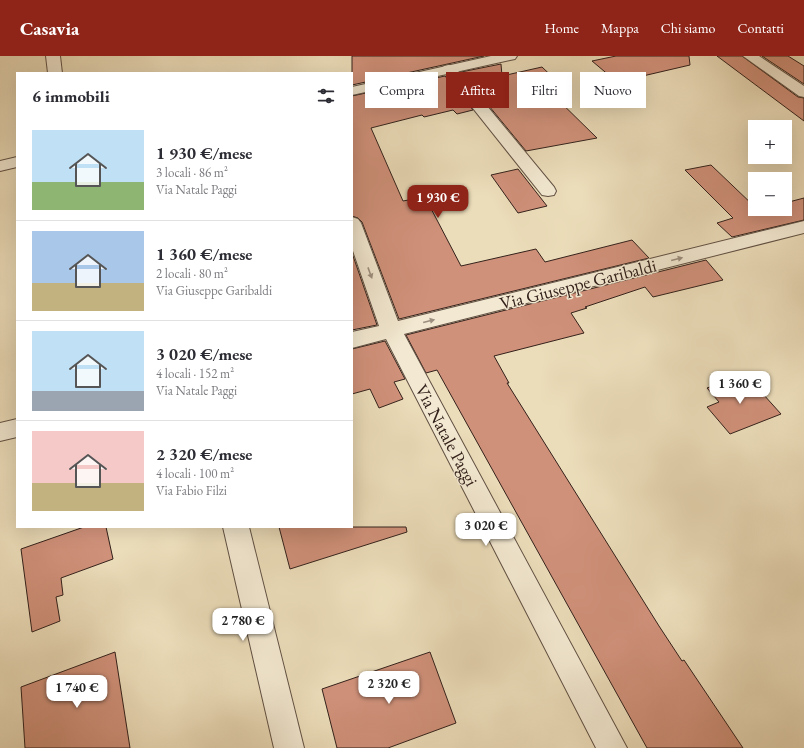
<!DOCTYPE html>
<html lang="it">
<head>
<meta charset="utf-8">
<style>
  :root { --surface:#fff; --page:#f2f2f3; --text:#2b2b33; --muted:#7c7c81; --line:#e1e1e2; --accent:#8f2418 }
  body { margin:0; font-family:"EB Garamond",serif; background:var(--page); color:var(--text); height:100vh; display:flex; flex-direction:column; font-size:15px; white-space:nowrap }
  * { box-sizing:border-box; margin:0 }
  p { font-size:13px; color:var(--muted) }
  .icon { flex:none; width:22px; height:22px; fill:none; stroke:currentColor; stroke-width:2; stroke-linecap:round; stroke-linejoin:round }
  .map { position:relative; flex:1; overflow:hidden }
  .details { position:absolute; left:16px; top:16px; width:337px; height:456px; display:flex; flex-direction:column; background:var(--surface); border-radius:0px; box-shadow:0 4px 16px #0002 }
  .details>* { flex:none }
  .hud { position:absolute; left:365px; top:16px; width:379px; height:36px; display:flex; gap:8px }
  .controls { position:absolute; left:748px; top:64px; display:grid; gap:8px }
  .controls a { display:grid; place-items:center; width:44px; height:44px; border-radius:0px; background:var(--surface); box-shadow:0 4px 16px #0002; font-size:20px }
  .price { position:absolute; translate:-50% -34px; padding:0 9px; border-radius:8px; background:#fff; color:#222; font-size:13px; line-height:26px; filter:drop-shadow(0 1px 2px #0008) }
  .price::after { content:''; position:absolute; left:50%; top:24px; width:12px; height:9px; margin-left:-6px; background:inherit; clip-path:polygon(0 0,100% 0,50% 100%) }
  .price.active { background:var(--accent); color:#fff }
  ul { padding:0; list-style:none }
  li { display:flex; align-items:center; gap:12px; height:100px; padding:0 16px }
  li+li { border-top:1px solid var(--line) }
  li span { display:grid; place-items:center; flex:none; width:112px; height:80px; border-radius:0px; color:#555 }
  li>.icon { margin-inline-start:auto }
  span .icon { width:48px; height:48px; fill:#fffc; stroke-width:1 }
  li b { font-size:17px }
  h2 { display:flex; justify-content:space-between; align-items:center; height:48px; padding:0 16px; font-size:17px }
  .pill { padding:0 14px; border-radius:0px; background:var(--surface); box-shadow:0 4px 16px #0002; font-size:14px; line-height:36px }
  .pill.active { background:var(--accent); color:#fff }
  header { display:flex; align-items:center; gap:24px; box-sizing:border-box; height:56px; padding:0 20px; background:var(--accent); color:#fff }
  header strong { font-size:19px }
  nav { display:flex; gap:22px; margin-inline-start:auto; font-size:14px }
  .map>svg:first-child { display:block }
</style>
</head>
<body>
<header>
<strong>Casavia</strong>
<nav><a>Home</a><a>Mappa</a><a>Chi siamo</a><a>Contatti</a></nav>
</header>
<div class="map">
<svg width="804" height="692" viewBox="0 0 804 692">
  <rect width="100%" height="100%" fill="#ecddba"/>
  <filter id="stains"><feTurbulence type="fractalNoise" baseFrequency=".005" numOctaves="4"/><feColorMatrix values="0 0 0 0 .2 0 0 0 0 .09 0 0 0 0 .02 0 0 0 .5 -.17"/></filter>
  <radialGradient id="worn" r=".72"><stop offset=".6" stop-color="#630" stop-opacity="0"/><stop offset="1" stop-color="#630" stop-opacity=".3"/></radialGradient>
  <g fill="#d0917a" stroke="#33211b">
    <polygon points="352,0 484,0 352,29"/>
    <polygon points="616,0 689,0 690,9 617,26 592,5"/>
    <polygon points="717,0 742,0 798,41 804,42 804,65"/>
    <polygon points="762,0 788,0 804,10 804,28"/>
    <polygon points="501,8 502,20 542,11 561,29 547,33 597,82 526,95 461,16"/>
    <polygon points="445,20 473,54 457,58 453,54 424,61 422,59 371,72 403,145 425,141 461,210 536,193 545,206 632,184 649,202 399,263 362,166 358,162 352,160 352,40"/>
    <polygon points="711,109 755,151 755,155 764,153 785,153 785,147 804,142 804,164 732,181 717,167 733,162 685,114"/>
    <polygon points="518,113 547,150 518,157 491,119"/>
    <polygon points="352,197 377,269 352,274"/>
    <polygon points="706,204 723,224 653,241 645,231 585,251 587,252 571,257 584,277 494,300 509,327 507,327 659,570 682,605 684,604 743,692 647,692 437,314 426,317 406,279"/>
    <polygon points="385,285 405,323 394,326 403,343 379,352 370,333 352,338 352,293"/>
    <polygon points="737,321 746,331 754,328 781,358 730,378 707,351 719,346 707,332"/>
    <polygon points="84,471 106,471 113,503 61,522 63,539 56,541 60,565 32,576 21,493"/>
    <polygon points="279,471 406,471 407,476 290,513"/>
    <polygon points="115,596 130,692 25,692 21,631"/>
    <polygon points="430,596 456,667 388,692 337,692 322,633"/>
  </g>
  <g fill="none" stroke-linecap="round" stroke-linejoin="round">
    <g stroke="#615043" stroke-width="2">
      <g id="minor">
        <polygon points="46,0 60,0 62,17 48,17"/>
        <polygon points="743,0 759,0 804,30 804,41 799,40"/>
        <polygon points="449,9 454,10 554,131 556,135 554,139 548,140 542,139 444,16 442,13 444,10"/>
        <polygon points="352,161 358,163 361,167 398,265 804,165 804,177 404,278 627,692 596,692 386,283 352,292 352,276 379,270 352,192"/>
        <polygon points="17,363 17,381 0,385 0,367"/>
        <polygon points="223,471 249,471 304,692 274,692"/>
      </g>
    </g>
    <g stroke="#615043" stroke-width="2">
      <g id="tertiary">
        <polygon points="491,0 517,0 515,3 510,4 352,39 352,31"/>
        <polygon points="17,101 17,111 0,115 0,105"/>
      </g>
    </g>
    <use href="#minor" fill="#f3e9d2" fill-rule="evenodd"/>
    <use href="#tertiary" fill="#f3e9d2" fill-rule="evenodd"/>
  </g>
  <defs><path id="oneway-solid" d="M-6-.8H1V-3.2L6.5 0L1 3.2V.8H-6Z"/></defs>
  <g fill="#9d8f80">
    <use href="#oneway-solid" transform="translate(677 203) rotate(-14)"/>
    <use href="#oneway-solid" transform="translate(370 217) rotate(70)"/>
    <use href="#oneway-solid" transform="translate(429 265) rotate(-14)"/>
  </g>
  <g text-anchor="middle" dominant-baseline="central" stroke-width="3" stroke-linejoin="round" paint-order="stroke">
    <g font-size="18" fill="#33211b" stroke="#f3e9d2">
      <text transform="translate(578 228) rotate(-14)">Via Giuseppe Garibaldi</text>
      <text transform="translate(447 379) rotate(62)">Via Natale Paggi</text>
    </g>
  </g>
  <rect width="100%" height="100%" filter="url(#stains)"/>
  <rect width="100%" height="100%" fill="url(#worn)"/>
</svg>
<div class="controls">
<a>+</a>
<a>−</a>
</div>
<b class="price active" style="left:438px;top:163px">1 930 €</b>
<b class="price" style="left:740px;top:349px">1 360 €</b>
<b class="price" style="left:486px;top:491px">3 020 €</b>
<b class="price" style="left:243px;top:586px">2 780 €</b>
<b class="price" style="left:389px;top:649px">2 320 €</b>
<b class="price" style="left:77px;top:653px">1 740 €</b>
<div class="hud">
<a class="pill">Compra</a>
<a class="pill active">Affitta</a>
<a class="pill">Filtri</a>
<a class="pill">Nuovo</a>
</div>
<section class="details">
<h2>6 immobili<svg class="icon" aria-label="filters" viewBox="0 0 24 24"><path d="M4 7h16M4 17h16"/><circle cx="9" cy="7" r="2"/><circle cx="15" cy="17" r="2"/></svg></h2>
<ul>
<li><span style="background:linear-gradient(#bfe0f5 65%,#8fb573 0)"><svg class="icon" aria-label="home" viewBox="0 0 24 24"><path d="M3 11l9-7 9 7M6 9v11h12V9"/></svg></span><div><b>1 930 €/mese</b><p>3 locali · 86 m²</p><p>Via Natale Paggi</p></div></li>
<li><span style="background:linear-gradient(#a9c7e8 65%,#c2b280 0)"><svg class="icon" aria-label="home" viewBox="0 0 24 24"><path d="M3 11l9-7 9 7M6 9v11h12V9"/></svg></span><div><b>1 360 €/mese</b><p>2 locali · 80 m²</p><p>Via Giuseppe Garibaldi</p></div></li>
<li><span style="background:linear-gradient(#bfe0f5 75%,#9aa5b1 0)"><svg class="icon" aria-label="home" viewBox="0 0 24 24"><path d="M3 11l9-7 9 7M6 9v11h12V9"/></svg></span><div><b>3 020 €/mese</b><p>4 locali · 152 m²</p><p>Via Natale Paggi</p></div></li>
<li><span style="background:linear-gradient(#f6c9c9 65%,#c2b280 0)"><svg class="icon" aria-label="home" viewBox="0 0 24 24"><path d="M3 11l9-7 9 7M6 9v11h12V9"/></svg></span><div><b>2 320 €/mese</b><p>4 locali · 100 m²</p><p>Via Fabio Filzi</p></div></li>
</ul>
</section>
</div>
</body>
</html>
